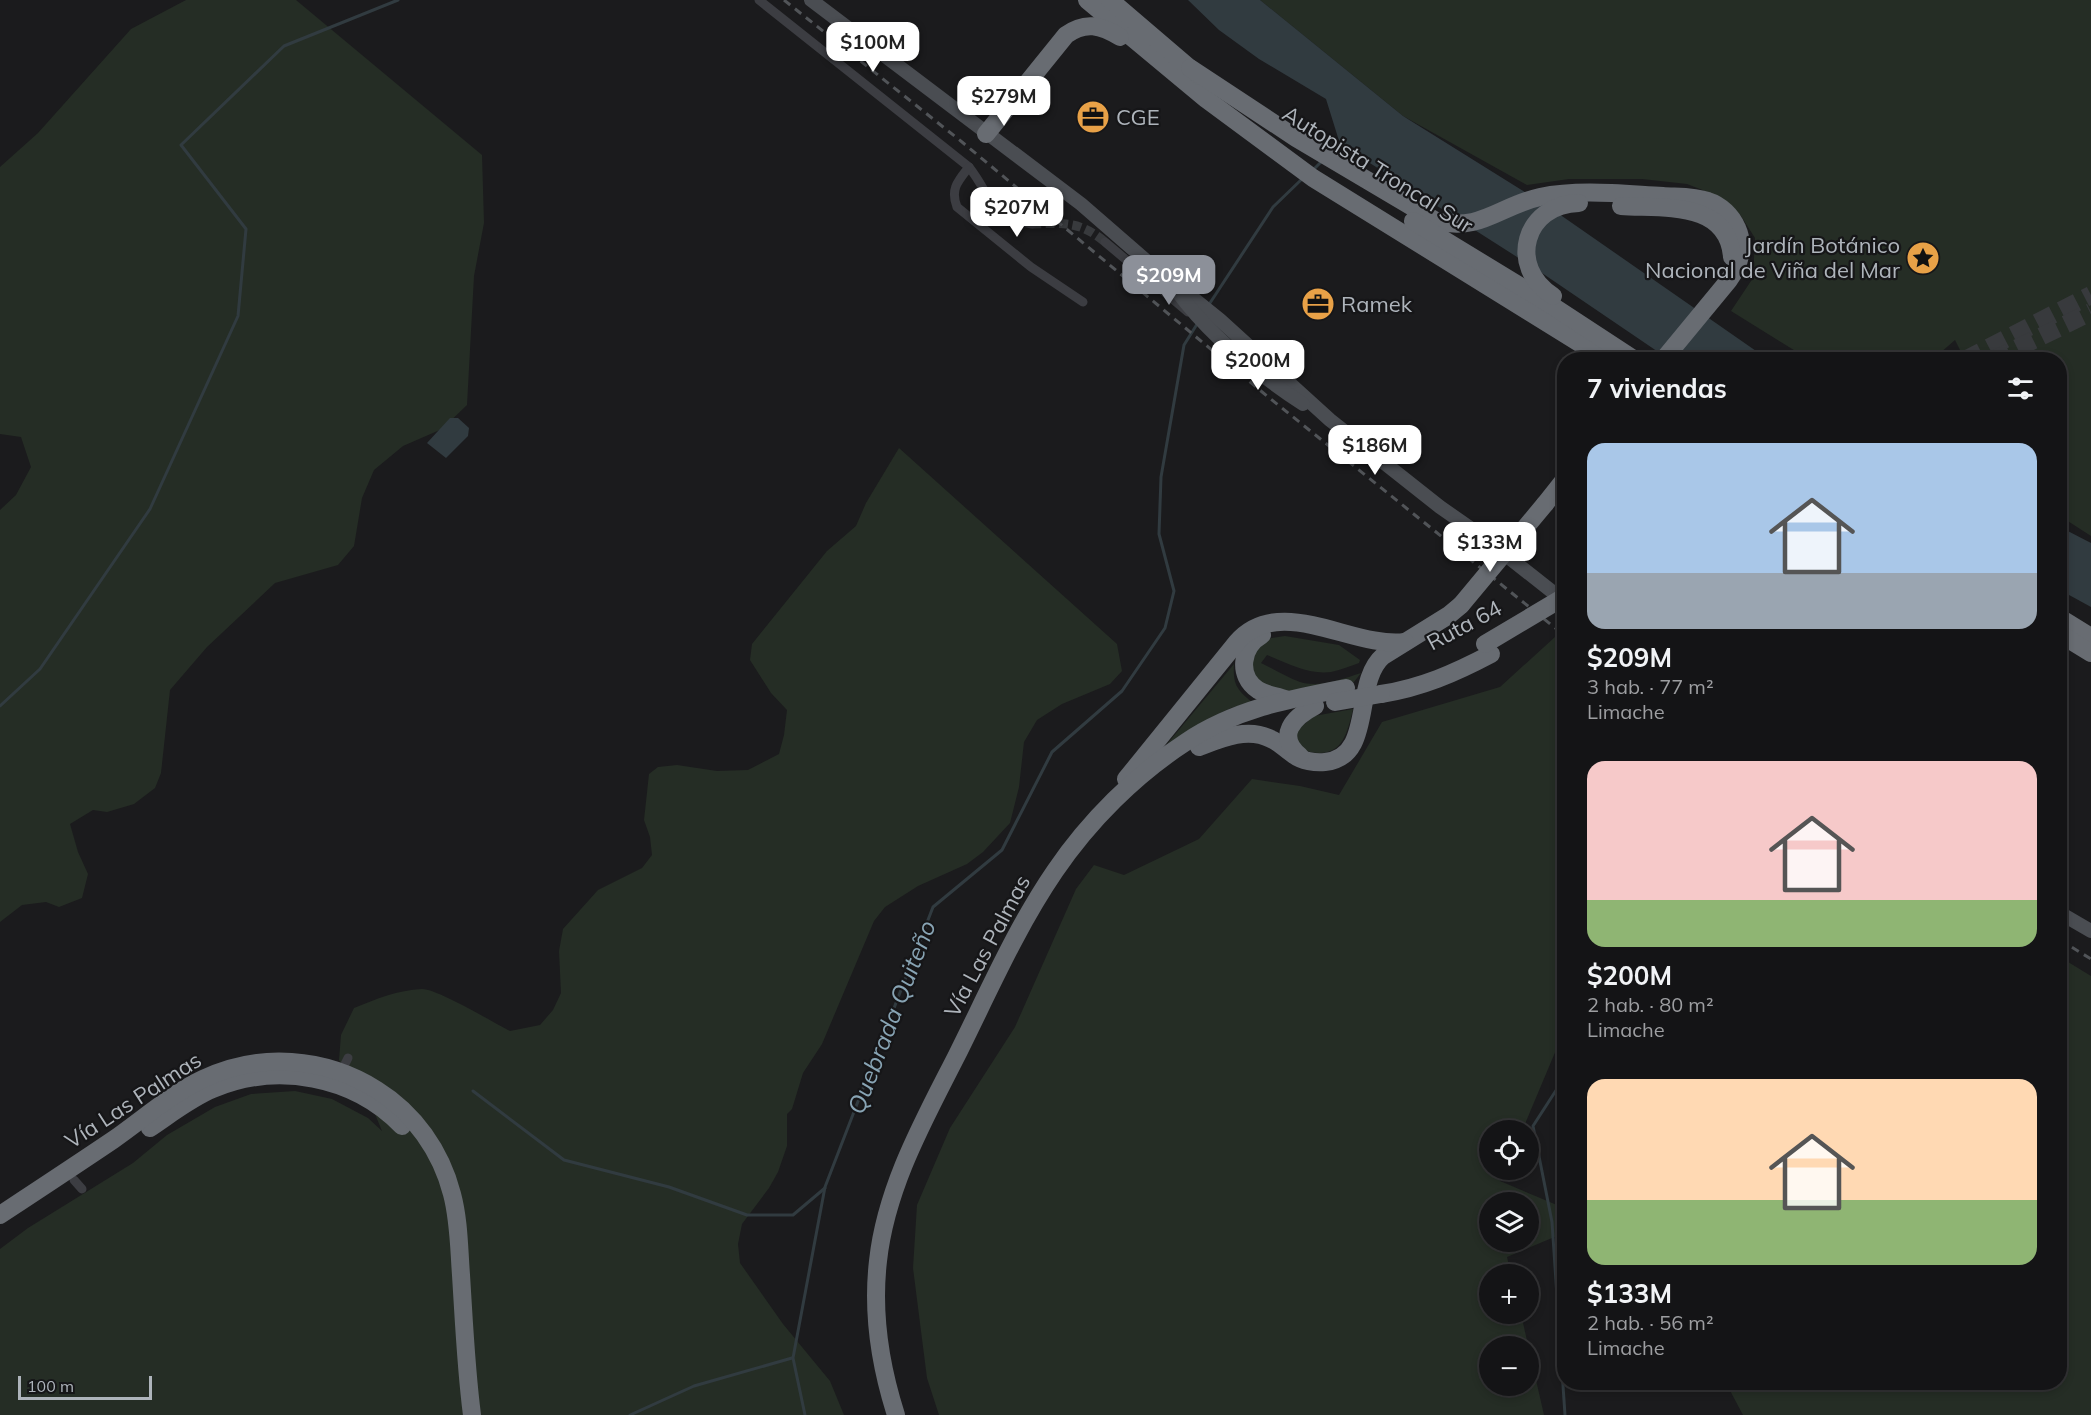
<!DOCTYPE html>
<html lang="es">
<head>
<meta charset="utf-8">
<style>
  :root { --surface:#141416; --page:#212123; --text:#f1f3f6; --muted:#9d9ea1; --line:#333335; --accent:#8c9099 }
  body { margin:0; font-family:Mulish,sans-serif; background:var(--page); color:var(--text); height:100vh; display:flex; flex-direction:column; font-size:22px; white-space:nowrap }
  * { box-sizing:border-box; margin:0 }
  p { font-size:20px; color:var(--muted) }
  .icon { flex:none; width:33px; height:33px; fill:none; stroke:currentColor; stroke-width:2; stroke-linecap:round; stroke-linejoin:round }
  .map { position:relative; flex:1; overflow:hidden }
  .details { position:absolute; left:1557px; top:352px; width:510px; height:1038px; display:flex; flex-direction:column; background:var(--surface); border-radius:24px; box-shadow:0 3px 9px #0003,0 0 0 2px var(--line) }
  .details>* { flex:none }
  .controls { position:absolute; left:1479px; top:1120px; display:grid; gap:12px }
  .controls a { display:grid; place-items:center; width:60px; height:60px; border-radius:50%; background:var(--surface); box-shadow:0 3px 9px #0003,0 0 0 2px var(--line); font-size:30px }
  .scale { position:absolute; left:18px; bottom:15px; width:134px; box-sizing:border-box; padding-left:6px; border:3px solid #aeb4bb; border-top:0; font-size:16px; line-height:21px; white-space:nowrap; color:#aeb4bb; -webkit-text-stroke:4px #161618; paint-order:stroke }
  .price { position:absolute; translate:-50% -51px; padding:0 14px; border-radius:12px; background:#fff; color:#222; font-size:20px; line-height:39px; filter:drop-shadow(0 2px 3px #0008) }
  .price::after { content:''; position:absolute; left:50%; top:36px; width:18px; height:14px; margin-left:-9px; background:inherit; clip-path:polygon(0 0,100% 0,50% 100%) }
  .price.on { background:var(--accent); color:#fff }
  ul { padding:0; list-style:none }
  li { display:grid; align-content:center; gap:12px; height:318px; padding:0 30px }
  li span { display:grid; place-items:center; height:186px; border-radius:18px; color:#555 }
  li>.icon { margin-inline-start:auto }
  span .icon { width:108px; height:108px; fill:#fffc; stroke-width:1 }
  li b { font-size:26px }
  h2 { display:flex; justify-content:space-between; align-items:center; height:72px; padding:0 30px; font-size:26px }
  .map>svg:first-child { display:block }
</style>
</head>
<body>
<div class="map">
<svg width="2091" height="1415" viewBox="0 0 2091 1415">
  <rect width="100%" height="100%" fill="#1b1b1d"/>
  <g fill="#252d25" fill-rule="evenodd">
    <polygon points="186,0 296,0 482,155 484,223 474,276 467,405 442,429 403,446 374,470 362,498 354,546 338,565 275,583 207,647 170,690 161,773 155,788 134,804 107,812 93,810 70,824 78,852 88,874 82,898 59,907 46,902 22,905 0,922 0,510 16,495 31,467 21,437 0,434 0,167 38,133 131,29"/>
    <polygon points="1260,0 2091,0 2091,536 2060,516 2060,360 1965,360 1955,340 1932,360 1810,360 1731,311 1753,278 1755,238 1741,216 1718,196 1687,184 1642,179 1569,179 1527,185 1403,116"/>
    <path d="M899,448L1117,644L1122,671L1110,684L1062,704L1037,720L1024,742L1019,787L1010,823L983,852L967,864L918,886L885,907L874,921L822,1044L803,1073L792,1109L787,1114V1146L778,1172L769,1188L742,1224L738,1244L740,1263L783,1324L830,1381L844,1415H0V1249L28,1228L133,1163L167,1135L215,1107L251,1094L295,1091L332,1099L368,1118L382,1131L375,1114L339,1060L341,1035L354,1008C376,999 398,990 422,989C438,989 492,1022 510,1031L540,1025L553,1010L561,993L559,951L563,929L598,890L642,868L652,855L650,837L644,820L649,774L658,767L677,765L717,771L748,770L779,754L784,735L787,710L771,693L750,660L752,644L827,551L856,526L866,503Z"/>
    <path d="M1285,636L1339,645L1360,660L1359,663C1350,666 1340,670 1331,672C1309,675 1287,663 1267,655L1261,663C1274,669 1287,677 1300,682C1319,688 1342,679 1361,673L1354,682C1327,688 1264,708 1252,671C1250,666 1250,658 1249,653L1265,639Z"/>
    <path d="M1555,637L1564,645V1031L1522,1131H1490V1170H1505L1500,1181L1564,1208V1233L1507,1257L1511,1275H1490V1314H1521L1544,1415H939L927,1378L913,1268L917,1205L950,1128L1015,1027L1076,889L1094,865L1124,875L1199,839L1252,779L1300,786L1339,795L1382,722L1500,687ZM1490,1203H1528V1242H1490ZM1490,1347H1528V1386H1490Z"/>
    <path d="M1234,664C1233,684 1236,689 1252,702L1231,708L1208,719L1152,762Z"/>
    <path d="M1353,709C1346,739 1340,761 1302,750L1296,741L1295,732L1314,716Z"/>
    <polygon points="2060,957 2091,976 2091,1415 1743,1415 1726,1383 2060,1383"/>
  </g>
  <g fill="#313b40">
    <polygon points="1188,0 1260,0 1403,116 1549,207 1769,360 1670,360 1539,271 1340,144 1326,99 1259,59 1219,30"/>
    <polygon points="450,418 458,418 469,428 468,436 446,458 427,443"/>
    <polygon points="2060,527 2091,543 2091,607 2060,590"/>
  </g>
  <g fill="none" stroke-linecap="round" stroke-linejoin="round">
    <g stroke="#313b40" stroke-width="3">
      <polyline points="1331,152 1341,142"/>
      <polyline points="1312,171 1322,161"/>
      <polyline points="1208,306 1273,207 1302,179"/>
      <polyline points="0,706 40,669 150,509 238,316 246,229 181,145 284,46 398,0"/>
      <polyline points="1564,1078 1533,1126 1552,1222 1565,1415"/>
      <polyline points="473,1091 564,1160 669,1187 747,1215 793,1215 825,1188"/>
      <polyline points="630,1415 694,1386 792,1358"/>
      <polyline points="805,1415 793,1358 825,1187 933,907 1002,850 1052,752 1122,691 1165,628 1174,591 1159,534 1161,477 1184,345 1199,321"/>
    </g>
    <path stroke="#383a3d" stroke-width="9" stroke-dasharray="9 4.5" stroke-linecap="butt" d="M1032,224C1064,223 1080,221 1105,242"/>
    <g stroke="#383a3d" stroke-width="18" stroke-dasharray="18 9" stroke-linecap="butt">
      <polyline points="1965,360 2091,295"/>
      <polyline points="1993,360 2091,312"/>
    </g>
    <g stroke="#3c3d42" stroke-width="9">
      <path d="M759,0L969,167C993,198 988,216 1032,224"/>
      <path d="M969,167C958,181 950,189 957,207L1031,267L1083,302"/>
      <polyline points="1105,242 1188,312"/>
      <polyline points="341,1072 348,1058"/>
      <polyline points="74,1180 82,1189"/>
    </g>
    <g stroke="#4a4d52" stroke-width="14">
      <polyline points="811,0 1081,204 1173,284 1194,299 1220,320 1330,420 1440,507 1483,537 1564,601"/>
      <path d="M1177,291C1210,336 1256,373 1303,404"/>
      <polyline points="2060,913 2091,931"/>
    </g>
    <g stroke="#686c72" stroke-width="18">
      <polyline points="1087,0 1206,99 1313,178 1607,360"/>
      <polyline points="1110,0 1199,76"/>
      <path d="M1190,68L1296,138L1436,221C1481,232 1499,206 1540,197C1579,189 1623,194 1663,196C1677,197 1694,196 1708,201C1721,205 1732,216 1737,228C1745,246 1740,265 1729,280L1663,360"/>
      <path d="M986,134L1066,35C1085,21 1101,25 1120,37"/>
      <path d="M1621,206C1662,209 1728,200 1732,257"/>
      <polyline points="1413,221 1551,305 1635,360"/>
      <path d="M1553,296C1507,267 1524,204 1579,203"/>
      <polyline points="1545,504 1564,480"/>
      <polyline points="2060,618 2091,637"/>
      <polyline points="2060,634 2091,653"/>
      <path d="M1262,635C1241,647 1237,676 1258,690C1266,695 1277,696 1285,699"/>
      <path d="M1381,694C1421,688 1455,673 1491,654"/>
      <path d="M1199,747C1222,738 1248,727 1271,739C1280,743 1286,750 1294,755C1302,761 1315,763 1325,762C1375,757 1352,683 1383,656L1449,615L1461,605"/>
      <path d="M1300,756C1275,736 1294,717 1315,706"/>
      <path d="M1126,779L1237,642C1280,593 1353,649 1405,642"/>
      <path d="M150,1128C171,1114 191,1098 213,1089C277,1062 354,1076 402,1126"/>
      <path d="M0,1215C38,1190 76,1165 113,1140C143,1119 171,1094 203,1079C259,1052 325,1057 377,1090C414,1113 441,1151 452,1194C459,1220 459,1248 461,1275C464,1322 466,1369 472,1415"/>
      <path d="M896,1415C880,1365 872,1313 878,1261C886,1187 924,1120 957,1055C988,993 1016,928 1055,871C1089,821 1135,775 1186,742C1235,709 1289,699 1346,688"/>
    </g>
    <g stroke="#515458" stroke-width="3" stroke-dasharray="8 6" stroke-linecap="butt">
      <polyline points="784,0 962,142 1267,396 1564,635"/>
      <polyline points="2060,940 2091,959"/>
    </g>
    <g stroke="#686c72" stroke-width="18">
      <polyline points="1461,605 1545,504"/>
      <polyline points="1485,644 1564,597"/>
      <polyline points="1335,702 1381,694"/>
    </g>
  </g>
  <defs>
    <g id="office-disc" transform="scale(1.725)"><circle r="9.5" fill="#e8a147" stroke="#161618"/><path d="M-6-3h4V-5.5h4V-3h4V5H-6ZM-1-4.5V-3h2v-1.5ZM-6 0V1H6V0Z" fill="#111"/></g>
    <g id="sight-disc" transform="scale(1.725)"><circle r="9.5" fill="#e8a147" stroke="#161618"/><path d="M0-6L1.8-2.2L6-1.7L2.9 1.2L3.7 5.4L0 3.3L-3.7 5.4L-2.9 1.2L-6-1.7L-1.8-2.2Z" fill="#111"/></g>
  </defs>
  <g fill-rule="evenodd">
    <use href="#office-disc" x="1093" y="117"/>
    <use href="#sight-disc" x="1923" y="258"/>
    <use href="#office-disc" x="1318" y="304"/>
  </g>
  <g text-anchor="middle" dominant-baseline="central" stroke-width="4.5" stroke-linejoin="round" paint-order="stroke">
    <g font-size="22" fill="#aeb4bb" stroke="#161618" text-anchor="start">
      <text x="1116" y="117">CGE</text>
      <text x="1900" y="245" text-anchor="end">Jardín Botánico<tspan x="1900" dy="25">Nacional de Viña del Mar</tspan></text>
      <text x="1341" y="304">Ramek</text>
    </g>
    <g font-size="22" fill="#aeb4bb" stroke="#161618">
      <text transform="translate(1378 169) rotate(32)">Autopista Troncal Sur</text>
      <text transform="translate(1464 625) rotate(-28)">Ruta 64</text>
      <text transform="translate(987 946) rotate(-62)">Vía Las Palmas</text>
      <text transform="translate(133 1100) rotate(-33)">Vía Las Palmas</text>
    </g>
    <g font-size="24" font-style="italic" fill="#88a4b4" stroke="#161618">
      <text transform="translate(891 1017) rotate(-69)">Quebrada Quiteño</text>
    </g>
  </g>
</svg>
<div class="controls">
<a><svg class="icon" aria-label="locate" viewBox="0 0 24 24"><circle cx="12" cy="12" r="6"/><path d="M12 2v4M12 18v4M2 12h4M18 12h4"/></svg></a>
<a><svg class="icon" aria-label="layers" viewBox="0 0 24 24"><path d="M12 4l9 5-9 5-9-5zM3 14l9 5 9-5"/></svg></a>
<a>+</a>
<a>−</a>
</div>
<div class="scale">100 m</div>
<b class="price" style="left:873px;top:73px">$100M</b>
<b class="price" style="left:1004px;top:127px">$279M</b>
<b class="price" style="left:1017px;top:238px">$207M</b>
<b class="price on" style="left:1169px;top:306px">$209M</b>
<b class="price" style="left:1258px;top:391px">$200M</b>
<b class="price" style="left:1375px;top:476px">$186M</b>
<b class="price" style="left:1490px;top:573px">$133M</b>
<section class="details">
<h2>7 viviendas<svg class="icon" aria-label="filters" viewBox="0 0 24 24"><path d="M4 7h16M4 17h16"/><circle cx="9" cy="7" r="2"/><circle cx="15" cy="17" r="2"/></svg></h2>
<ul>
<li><span style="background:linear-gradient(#a9c7e8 70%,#9aa5b1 0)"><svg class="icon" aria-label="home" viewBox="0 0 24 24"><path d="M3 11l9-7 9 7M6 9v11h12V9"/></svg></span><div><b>$209M</b><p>3 hab. · 77 m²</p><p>Limache</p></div></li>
<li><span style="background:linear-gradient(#f6c9c9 75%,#8fb573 0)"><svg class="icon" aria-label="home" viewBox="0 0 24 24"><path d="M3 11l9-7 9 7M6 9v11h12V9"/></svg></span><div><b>$200M</b><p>2 hab. · 80 m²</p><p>Limache</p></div></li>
<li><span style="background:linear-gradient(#ffd9b3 65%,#8fb573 0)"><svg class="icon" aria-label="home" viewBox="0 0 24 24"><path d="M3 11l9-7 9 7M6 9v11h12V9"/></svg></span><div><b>$133M</b><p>2 hab. · 56 m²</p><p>Limache</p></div></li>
</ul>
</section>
</div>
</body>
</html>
